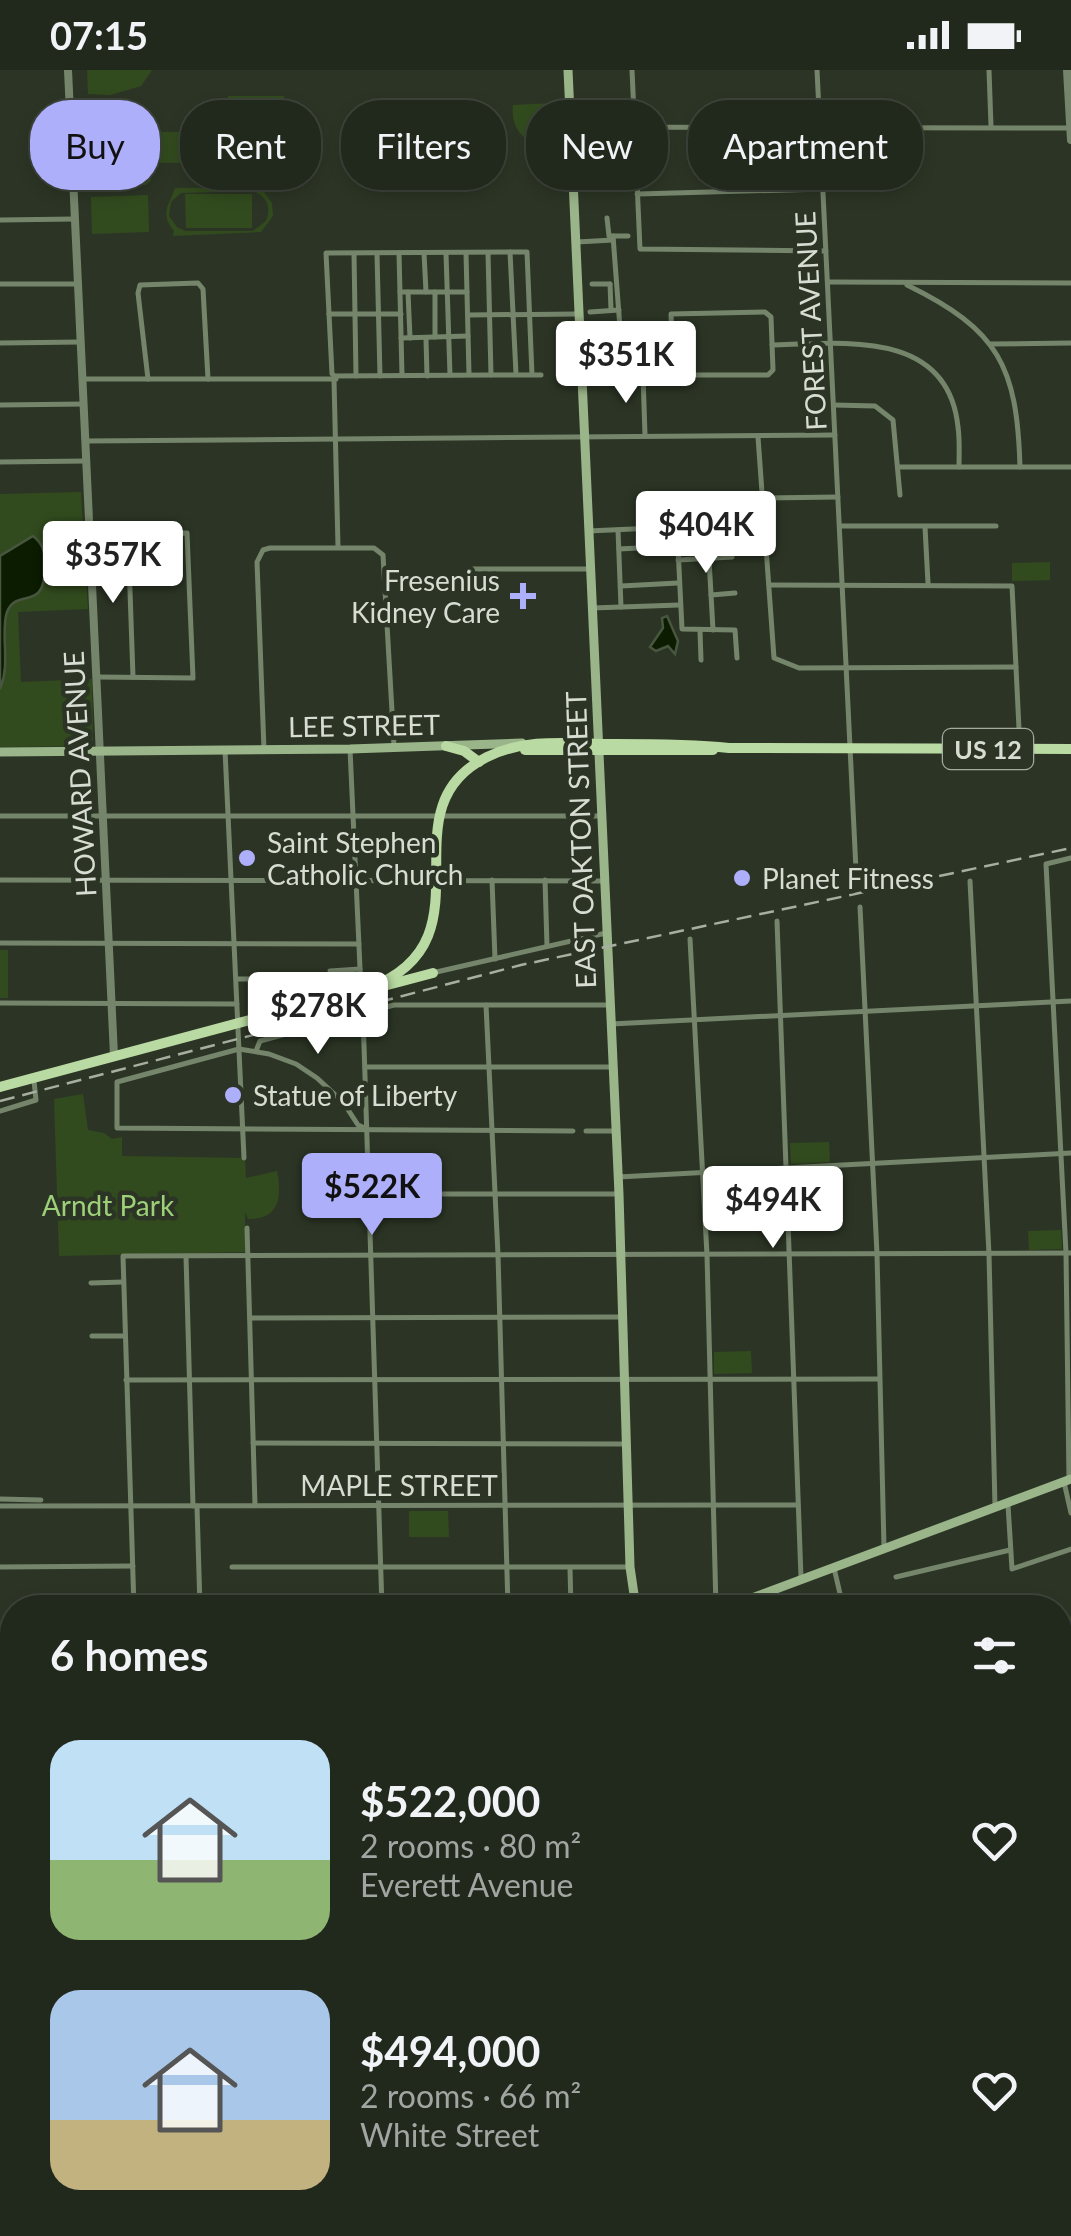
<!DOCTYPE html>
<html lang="en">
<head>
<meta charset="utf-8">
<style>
  :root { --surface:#21281c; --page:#2d3429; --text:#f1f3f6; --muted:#a2a6a3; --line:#3e443b; --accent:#adaffb }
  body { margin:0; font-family:Lato,sans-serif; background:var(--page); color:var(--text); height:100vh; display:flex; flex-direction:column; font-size:38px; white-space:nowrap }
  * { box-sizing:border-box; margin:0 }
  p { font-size:32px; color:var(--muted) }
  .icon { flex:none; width:55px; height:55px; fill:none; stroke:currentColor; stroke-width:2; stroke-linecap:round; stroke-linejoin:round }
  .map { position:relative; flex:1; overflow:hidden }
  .panel { position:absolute; left:0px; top:1525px; width:1072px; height:642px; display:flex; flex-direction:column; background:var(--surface); border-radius:40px 40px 0 0; box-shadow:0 5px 15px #0003,0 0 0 2px var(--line) }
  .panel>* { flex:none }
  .hud { position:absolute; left:30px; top:30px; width:1012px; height:90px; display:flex; gap:20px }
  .price { position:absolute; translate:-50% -85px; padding:0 22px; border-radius:10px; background:#fff; color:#222; font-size:32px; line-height:65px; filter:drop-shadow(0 2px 5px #0008) }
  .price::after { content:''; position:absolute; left:50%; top:60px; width:30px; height:22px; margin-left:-15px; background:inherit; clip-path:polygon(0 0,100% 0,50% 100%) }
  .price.on { background:var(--accent); color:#111 }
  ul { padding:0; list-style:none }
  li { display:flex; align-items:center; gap:30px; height:250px; padding:0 50px }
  li span { display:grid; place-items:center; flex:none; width:280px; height:200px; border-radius:30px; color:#555 }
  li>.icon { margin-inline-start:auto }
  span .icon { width:120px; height:120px; fill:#fffc; stroke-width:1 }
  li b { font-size:42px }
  h2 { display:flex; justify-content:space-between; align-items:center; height:120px; padding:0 50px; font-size:42px }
  .pill { padding:0 35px; border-radius:40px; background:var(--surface); box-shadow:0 5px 15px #0003,0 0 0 2px var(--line); font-size:35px; line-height:90px }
  .pill.on { background:var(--accent); color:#111 }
  .status { display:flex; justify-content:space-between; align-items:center; height:70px; padding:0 50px; background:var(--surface); direction:ltr }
  .status svg { height:28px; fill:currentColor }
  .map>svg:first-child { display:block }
</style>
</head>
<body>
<div class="status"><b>07:15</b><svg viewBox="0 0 49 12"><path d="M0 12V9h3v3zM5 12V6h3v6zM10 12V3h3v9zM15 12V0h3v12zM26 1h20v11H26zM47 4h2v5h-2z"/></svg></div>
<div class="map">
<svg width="1071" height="2166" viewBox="0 0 1071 2166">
  <rect width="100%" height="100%" fill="#2c3525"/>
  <g fill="#324b1e" fill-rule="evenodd">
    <polygon points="87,0 152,0 141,16 110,25 88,24"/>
    <rect x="228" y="26" width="56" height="30"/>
    <path d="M554,33L556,77C529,77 510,63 513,35Z"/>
    <polygon points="133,48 151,49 151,111 146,115 84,116 83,93 89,72 118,52"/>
    <polygon points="154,62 290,62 290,92 155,93"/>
    <path d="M268,117L264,122L272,133L273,146L261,162L173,166L174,161C159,143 170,134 175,118ZM251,121C266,124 272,137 266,151L253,161H185L177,157L169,146L171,132L181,123Z"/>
    <polygon points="185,124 252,124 252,158 186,158"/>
    <polygon points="148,125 149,162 92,164 91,127"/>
    <polygon points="81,422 88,539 18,542 21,612 92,609 93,672 91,676 0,677 0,424"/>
    <polygon points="1050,492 1050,510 1012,511 1012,493"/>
    <rect x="0" y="880" width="8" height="48"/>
    <path d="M83,1024L88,1060L104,1063L112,1069L122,1067V1086L245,1088L246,1108L277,1101C282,1126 280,1150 248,1149L245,1142V1182L59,1186L54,1029Z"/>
    <polygon points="829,1072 830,1092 791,1094 790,1073"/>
    <polygon points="1061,1160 1062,1179 1029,1180 1028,1161"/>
    <polygon points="751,1281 752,1303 714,1304 714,1282"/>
    <polygon points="409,1441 448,1441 449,1467 409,1467"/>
    <polygon points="1071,1546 1071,1850 1060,1865 1060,1554"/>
    <polygon points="12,1778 12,2021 0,2016 0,1784"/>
    <polygon points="1071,1862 1071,1997 1060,2011 1060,1876"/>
    <polygon points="1071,2044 1071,2124 1060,2127 1060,2059"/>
    <polygon points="0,2049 12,2054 12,2155 298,2155 381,2166 0,2166"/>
  </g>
  <g fill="#0b1c00" stroke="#48563f" stroke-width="2.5">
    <path d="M33,466C42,473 45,481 45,493C46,545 17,516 7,542C0,562 11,594 0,619V486Z"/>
    <polygon points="667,546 678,571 675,584 668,576 656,581 650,577 663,558 662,548"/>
    <polygon points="986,1528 994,1530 1000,1537 921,1537 940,1530"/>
  </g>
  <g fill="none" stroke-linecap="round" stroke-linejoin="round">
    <g stroke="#48563f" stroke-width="2.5">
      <polyline points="0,2004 12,2008"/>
      <polyline points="0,2059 12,2064"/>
    </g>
    <g stroke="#75856b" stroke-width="5">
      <polyline points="632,0 640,179 826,181"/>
      <polyline points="817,0 856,800"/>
      <polyline points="989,0 991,56"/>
      <polyline points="571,57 1071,58"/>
      <polyline points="637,124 823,119"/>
      <polyline points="607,148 609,166 628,166"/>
      <polyline points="0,150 75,149"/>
      <polyline points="613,166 620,258"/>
      <polyline points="577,172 613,170"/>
      <polyline points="510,182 516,304"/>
      <polyline points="399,183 402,305"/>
      <polyline points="424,183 426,222"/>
      <polyline points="466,183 469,304"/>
      <polyline points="488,183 491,305"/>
      <polyline points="354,184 356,306"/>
      <polyline points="377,184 380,306"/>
      <polyline points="446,184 450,305"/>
      <polyline points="829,212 1071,213"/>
      <polyline points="0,214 79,214"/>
      <polyline points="592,214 610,214"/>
      <polyline points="610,214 611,240"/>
      <path d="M907,215C999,260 1017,296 1020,397"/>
      <polyline points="400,222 467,222"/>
      <polyline points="408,222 410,268"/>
      <polyline points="435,222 435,267"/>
      <polyline points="590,242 619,240"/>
      <polyline points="329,244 401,244"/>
      <polyline points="468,245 577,244"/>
      <polyline points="401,268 468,266"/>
      <polyline points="426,269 427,306"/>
      <polyline points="0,273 81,272"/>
      <polyline points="991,274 1071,273"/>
      <path d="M772,275C843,273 948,259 958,357C960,370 959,384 959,397"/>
      <polyline points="532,305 527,182 326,183 332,304 335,306 491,305 541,305"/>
      <polyline points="83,309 336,309"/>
      <polyline points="148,309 138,223 140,215 198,213 203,219 208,309"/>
      <polyline points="334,310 338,477"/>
      <polyline points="0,335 84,334"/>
      <polyline points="834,335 875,336 893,350 900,425"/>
      <polyline points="645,365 643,305 768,305 773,300 771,247 765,242 671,244 673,305"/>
      <polyline points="758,367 774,588 799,598 1016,597"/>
      <polyline points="86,371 835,365"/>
      <polyline points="0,392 87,391"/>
      <polyline points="899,397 1071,397"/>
      <polyline points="764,428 838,427"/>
      <polyline points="840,456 996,456"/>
      <polyline points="925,457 928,513"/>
      <polyline points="618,460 621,537"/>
      <polyline points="588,461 677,457 682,559 735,560 737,588"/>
      <polyline points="91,464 187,463 193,608 98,607"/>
      <polyline points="128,464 133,607"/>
      <polyline points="696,464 698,489"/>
      <polyline points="619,479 677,476"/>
      <polyline points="709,489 713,560"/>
      <polyline points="678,490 732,487 731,463"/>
      <polyline points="470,499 590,499"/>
      <polyline points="769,515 1012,516 1020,679"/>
      <polyline points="621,516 678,513"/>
      <polyline points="711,525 735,523"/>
      <polyline points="592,538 679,535"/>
      <polyline points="700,561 701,590"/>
      <polyline points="350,679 361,920"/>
      <polyline points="225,680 244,1088"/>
      <polyline points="264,680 257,492 263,480 270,478 374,478 383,485 394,676"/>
      <polyline points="0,746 601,746"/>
      <polyline points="0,810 604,811"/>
      <polyline points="492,810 495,889"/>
      <polyline points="545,810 547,876"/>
      <polyline points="970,811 989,1184 995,1437"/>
      <polyline points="860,837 877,1184 884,1478"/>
      <polyline points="777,851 801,1508"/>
      <polyline points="690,869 707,1185 716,1538"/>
      <polyline points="0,873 359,874"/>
      <polyline points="330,901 360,899"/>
      <polyline points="432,903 606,863"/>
      <polyline points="237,909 264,909"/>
      <polyline points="0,933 237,934"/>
      <polyline points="486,935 498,1185 508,1538"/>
      <polyline points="363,944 382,1538"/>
      <polyline points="611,954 1071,931"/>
      <polyline points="256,981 260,971 394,935 610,935"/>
      <polyline points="365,997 612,997"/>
      <polyline points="0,1041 36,1030 34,1011"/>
      <polyline points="367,1059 358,1055 343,1032 317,1008 296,994 269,984 239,979 117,1012 117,1058 573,1061"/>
      <polyline points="586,1061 616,1061"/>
      <polyline points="618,1107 1071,1083"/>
      <polyline points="370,1124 619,1124"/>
      <polyline points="247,1158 255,1435"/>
      <polyline points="186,1186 193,1436"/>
      <polyline points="91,1213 123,1212"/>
      <polyline points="250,1248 620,1247"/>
      <polyline points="92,1266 124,1266"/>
      <polyline points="126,1310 879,1309"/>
      <polyline points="253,1373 627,1374"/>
      <polyline points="1069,1409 1066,1183 1046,794 1071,788"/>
      <polyline points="1064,1412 1071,1443"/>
      <polyline points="0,1429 41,1430"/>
      <polyline points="1008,1435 1012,1499 1071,1479"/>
      <polyline points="0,1436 798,1435"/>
      <polyline points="197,1436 200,1538"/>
      <polyline points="0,1497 133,1496"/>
      <polyline points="232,1497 630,1497"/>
      <polyline points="570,1498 571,1538"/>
      <polyline points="896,1507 1010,1480"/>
      <polyline points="134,1538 123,1186 1071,1183"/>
      <polyline points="822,1538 841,1528 834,1498"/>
      <polyline points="0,1560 12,1560"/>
      <polyline points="0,1622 12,1622"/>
    </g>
    <g stroke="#75856b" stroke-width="8">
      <polyline points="68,0 114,986"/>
      <polyline points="1067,0 1071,70"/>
    </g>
    <g stroke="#9bb58a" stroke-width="9">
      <polyline points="568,0 619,1124 630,1497 636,1538"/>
      <polyline points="0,682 350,679 522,673"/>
      <polyline points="725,1538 1071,1409"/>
      <polyline points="0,1779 12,1773"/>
      <polyline points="1060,1870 1071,1855"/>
      <polyline points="1060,2052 1071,2037"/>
    </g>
    <g stroke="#b9daa2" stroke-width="10">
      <polyline points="446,676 464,681 479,692"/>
      <polyline points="525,680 713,680"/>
      <polyline points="380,917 433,903"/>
      <path d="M0,1017L369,918C498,869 380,740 487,687C527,667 572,674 615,674C653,674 691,674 729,678L1071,679"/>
    </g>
    <g stroke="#d3fbb8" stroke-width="12">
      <polyline points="0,2024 12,2028"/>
      <polyline points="0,2040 12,2045"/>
      <polyline points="1060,2134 1071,2132"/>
      <polyline points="1060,2150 1071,2148"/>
      <polyline points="364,2155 641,2160"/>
      <polyline points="1006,2157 1025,2155"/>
      <polyline points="654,2160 769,2161"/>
      <polyline points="800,2161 930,2161"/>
    </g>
    <g stroke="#a7aea2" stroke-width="2.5" stroke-dasharray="15 8" stroke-linecap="butt">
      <polyline points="0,1031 521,895 1071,778"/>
      <polyline points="1060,2020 1071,2005"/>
      <polyline points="949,2166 958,2155"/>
    </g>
    <g stroke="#d3fbb8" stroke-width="12">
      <polyline points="641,2160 654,2160"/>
      <polyline points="769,2161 800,2161"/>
      <polyline points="930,2161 1006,2157"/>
    </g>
  </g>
  <g fill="#adaffb" stroke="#2c3525" stroke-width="4">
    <path d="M518 511h10v10h10v10h-10v10h-10v-10h-10v-10h10z"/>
    <circle cx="247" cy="788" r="10"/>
    <circle cx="742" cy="808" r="10"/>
    <circle cx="233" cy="1025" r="10"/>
  </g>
  <g text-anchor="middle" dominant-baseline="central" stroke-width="9" stroke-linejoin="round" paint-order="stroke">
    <rect fill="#2c3525" stroke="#a4ab9f" stroke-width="2.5" x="943" y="659" width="90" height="40" rx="8"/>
    <g font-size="25" font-weight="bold" fill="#d7ddd3">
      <text x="988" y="679">US 12</text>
    </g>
    <g font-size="28" fill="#d7ddd3" stroke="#2c3525">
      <text transform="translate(810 251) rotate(-93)">FOREST AVENUE</text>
      <text transform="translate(364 655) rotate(-1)">LEE STREET</text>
      <text transform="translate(79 704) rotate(-93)">HOWARD AVENUE</text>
      <text transform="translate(580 770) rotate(-92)">EAST OAKTON STREET</text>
      <text x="399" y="1415">MAPLE STREET</text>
    </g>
    <g font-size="28" fill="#d7ddd3" stroke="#2c3525" text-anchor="start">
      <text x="500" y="510" text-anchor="end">Fresenius<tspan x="500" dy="32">Kidney Care</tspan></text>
      <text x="267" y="772">Saint Stephen<tspan x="267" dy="32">Catholic Church</tspan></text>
      <text x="762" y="808">Planet Fitness</text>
      <text x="253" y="1025">Statue of Liberty</text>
    </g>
    <g font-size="28" fill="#9ed079" stroke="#2c3525">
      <text x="108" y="1135">Arndt Park</text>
    </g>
  </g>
</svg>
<b class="price" style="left:626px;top:336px">$351K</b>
<b class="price" style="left:706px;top:506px">$404K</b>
<b class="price" style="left:113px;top:536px">$357K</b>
<b class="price" style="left:318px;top:987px">$278K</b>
<b class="price on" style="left:372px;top:1168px">$522K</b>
<b class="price" style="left:773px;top:1181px">$494K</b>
<div class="hud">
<a class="pill on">Buy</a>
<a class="pill">Rent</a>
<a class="pill">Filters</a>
<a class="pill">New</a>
<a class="pill">Apartment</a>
</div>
<section class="panel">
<h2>6 homes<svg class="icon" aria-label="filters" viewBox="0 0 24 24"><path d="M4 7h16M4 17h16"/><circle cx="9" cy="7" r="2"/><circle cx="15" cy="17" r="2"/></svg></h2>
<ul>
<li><span style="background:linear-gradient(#bfe0f5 60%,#8fb573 0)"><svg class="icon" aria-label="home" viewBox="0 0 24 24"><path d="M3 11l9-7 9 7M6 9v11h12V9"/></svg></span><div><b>$522,000</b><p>2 rooms · 80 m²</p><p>Everett Avenue</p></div><svg class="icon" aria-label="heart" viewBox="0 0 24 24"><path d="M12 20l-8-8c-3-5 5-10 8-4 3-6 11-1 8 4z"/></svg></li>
<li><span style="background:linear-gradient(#a9c7e8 65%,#c2b280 0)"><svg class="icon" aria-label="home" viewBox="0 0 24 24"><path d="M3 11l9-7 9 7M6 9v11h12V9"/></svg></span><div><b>$494,000</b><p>2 rooms · 66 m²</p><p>White Street</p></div><svg class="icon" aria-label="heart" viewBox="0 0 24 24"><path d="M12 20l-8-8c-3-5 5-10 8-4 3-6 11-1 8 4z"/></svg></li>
</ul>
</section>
</div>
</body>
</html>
